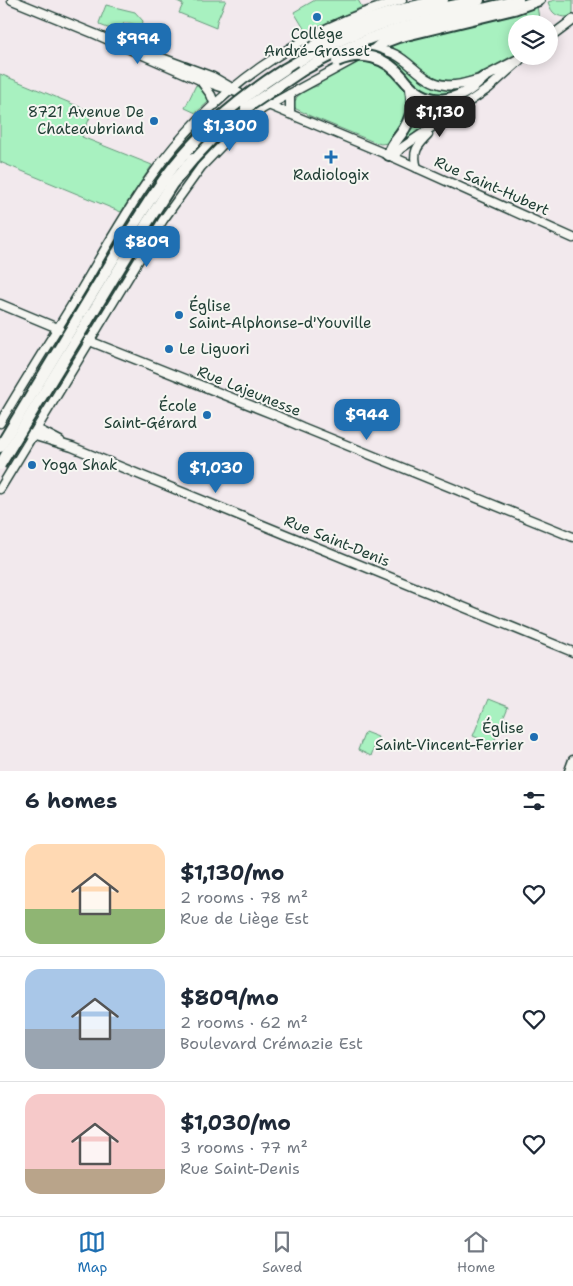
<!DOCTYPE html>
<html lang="en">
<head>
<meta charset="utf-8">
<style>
  :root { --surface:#fff; --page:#f2f2f3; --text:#1f2937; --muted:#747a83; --line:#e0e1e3; --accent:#1f6fb2 }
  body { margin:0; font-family:"Shantell Sans",sans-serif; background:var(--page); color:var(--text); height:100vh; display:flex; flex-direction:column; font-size:19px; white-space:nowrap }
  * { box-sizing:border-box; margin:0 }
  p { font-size:16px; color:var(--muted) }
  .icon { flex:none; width:28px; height:28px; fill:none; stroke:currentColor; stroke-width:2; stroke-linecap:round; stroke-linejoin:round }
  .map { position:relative; height:771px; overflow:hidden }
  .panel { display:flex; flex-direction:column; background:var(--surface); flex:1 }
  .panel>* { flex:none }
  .fabs { position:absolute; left:508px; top:15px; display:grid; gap:10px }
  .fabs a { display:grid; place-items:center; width:50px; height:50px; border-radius:50%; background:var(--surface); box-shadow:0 2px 12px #0003; font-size:25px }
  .price { position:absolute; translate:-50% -42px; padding:0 11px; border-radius:10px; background:var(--accent); color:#fff; font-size:16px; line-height:32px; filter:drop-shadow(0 1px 2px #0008) }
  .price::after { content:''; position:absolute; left:50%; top:30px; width:15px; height:11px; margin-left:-8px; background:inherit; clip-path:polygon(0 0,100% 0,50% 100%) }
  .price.current { background:#222; color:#fff }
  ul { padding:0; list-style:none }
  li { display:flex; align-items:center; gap:15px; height:125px; padding:0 25px }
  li+li { border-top:1px solid var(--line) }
  li span { display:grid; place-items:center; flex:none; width:140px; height:100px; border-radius:15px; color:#555 }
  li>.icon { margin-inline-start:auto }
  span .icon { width:60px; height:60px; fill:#fffc; stroke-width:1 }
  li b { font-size:21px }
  h2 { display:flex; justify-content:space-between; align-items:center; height:60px; padding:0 25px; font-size:21px }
  .dock { display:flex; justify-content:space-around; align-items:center; height:70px; border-top:1px solid var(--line); background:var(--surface); font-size:14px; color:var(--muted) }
  .dock a { display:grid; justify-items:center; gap:2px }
  .dock .current { color:var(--accent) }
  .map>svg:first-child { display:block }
</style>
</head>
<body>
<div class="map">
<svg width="573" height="771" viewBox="0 0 573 771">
  <rect width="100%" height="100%" fill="#f2e9ed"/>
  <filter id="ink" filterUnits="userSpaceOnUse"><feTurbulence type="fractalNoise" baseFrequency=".02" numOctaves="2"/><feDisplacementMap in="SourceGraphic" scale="10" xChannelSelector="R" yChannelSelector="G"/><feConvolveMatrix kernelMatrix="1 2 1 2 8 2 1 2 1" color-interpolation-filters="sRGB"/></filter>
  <g filter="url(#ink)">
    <g fill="#a8f1c0" stroke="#64977a">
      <polygon points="175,0 226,0 217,21 216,28 179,13 183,4"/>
      <polygon points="315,0 358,0 362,7 306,32 294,12"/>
      <path d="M555,0H573V14L569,17C556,17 552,14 548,2Z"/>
      <path d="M106,5L135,12L143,21L142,25C137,26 131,22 124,23L122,25L130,28L140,29L133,38L100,25L99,23Z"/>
      <path d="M537,6L540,24H516V54C488,68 452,95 423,70C411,61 403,50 388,46L391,42Z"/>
      <path d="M374,54C414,56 414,96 464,89L452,95L428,94Z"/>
      <path d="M363,58L385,65L407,89L410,100L404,122L388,143L381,144L374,142L308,115L306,112L305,113L296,109L293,105V101L296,100V98C302,92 311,87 318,86V83Z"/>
      <polygon points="0,74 92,112 82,137 152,165 121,212 0,162"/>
      <polygon points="196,85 207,94 209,99 208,102 196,113 185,108"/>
      <polygon points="470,95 432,120 395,147 416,96"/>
      <polygon points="488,699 508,707 493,744 473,736"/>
      <polygon points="365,732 378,737 371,756 358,750"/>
    </g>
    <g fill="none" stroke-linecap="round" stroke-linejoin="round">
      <g stroke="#1f3d34" stroke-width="11">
        <g id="secondary">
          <polyline points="12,0 95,34 200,80 239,93"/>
          <path d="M373,51C405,46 416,82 445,85C457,87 469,82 480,79"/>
          <polyline points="151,54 213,77 232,88"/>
          <polyline points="200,80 211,95 215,105"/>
          <polyline points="290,94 290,114"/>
          <polyline points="266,104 393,157 573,238"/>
          <polyline points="393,157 400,149 489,88 519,61"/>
          <path d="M417,168C412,152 417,146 428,135"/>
          <polyline points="0,304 60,329"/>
          <polyline points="82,338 275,415 302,427 573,537"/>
          <path d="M0,423C26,378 54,335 81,290C103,253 125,213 150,178C212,90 300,29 402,0"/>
          <polyline points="37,429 60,441"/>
          <polyline points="25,433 72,447 573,652"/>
          <polyline points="0,489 163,220 201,167 230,137 262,109 356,58"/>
          <polyline points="569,771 573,760"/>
        </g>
      </g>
      <g stroke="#1f3d34" stroke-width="12">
        <g id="primary">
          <polyline points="549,38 573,20"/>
          <polyline points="483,78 525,56"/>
        </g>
      </g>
      <g stroke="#1f3d34" stroke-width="14">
        <g id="highway">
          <polyline points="374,50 382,43 398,37 514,9 539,0"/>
          <path d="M305,53C339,24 399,9 443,0"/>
          <path d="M285,69C325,45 367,27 412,15C434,9 457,5 479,0"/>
          <path d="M301,71C336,51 374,35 414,24C448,15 484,10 518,0"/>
          <path d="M403,78C427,109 458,104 483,78"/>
          <path d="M389,155C391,146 395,142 401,134C412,118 414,108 411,89"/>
          <polyline points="193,159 222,128 246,108"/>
        </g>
      </g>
      <use href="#secondary" stroke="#f6f6f2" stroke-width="8"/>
      <use href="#primary" stroke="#f6f6f2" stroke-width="9"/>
      <use href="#highway" stroke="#f6f6f2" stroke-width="10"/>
      <g stroke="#1f3d34" stroke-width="14" stroke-linecap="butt">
        <g id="highway-bridge">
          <path d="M337,61C362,50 386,57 403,78"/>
          <polyline points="246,108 301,71"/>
          <path d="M0,447C31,395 63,343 94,291C120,249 144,205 174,166C205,127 243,96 285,69"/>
          <polyline points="0,465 147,223 172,184 193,159"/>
        </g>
      </g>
      <use href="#highway-bridge" stroke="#f6f6f2" stroke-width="10"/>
    </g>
  </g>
  <g fill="#1f6fb2" stroke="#f6f6f2" stroke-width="2">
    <circle cx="317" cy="17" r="5"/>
    <circle cx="154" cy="121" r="5"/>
    <path d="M328.5 149.5h5v5h5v5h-5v5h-5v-5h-5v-5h5z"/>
    <circle cx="179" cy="315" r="5"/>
    <circle cx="169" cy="349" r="5"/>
    <circle cx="207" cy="415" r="5"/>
    <circle cx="32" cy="465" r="5"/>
    <circle cx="534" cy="737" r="5"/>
  </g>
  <g text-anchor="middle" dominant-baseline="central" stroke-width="4" stroke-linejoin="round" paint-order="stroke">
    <g font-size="15" fill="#1f3d34" stroke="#f6f6f2" text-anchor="end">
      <text x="317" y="34" text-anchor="middle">Collège<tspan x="317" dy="17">André-Grasset</tspan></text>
      <text x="144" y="112">8721 Avenue De<tspan x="144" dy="17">Chateaubriand</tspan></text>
      <text x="331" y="175" text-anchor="middle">Radiologix</text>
      <text x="189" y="306" text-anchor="start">Église<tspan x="189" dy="17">Saint-Alphonse-d'Youville</tspan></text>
      <text x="179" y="349" text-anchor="start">Le Liguori</text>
      <text x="197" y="406">École<tspan x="197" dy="17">Saint-Gérard</tspan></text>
      <text x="42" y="465" text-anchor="start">Yoga Shak</text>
      <text x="524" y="728">Église<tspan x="524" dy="17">Saint-Vincent-Ferrier</tspan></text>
    </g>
    <g font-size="15" fill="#1f3d34" stroke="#f6f6f2">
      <text transform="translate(492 186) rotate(24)">Rue Saint-Hubert</text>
      <text transform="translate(249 391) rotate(22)">Rue Lajeunesse</text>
      <text transform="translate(337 541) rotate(22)">Rue Saint-Denis</text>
    </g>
  </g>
</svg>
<div class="fabs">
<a><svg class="icon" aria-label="layers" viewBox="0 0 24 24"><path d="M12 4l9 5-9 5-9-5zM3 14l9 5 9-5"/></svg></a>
</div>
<b class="price" style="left:138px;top:65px">$994</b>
<b class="price current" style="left:440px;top:138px">$1,130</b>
<b class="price" style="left:230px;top:152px">$1,300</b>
<b class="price" style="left:147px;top:268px">$809</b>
<b class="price" style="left:367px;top:441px">$944</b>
<b class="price" style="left:216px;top:494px">$1,030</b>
</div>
<section class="panel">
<h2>6 homes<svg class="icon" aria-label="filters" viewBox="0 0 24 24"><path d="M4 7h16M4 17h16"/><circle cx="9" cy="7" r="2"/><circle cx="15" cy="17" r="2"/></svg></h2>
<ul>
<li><span style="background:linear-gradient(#ffd9b3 65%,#8fb573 0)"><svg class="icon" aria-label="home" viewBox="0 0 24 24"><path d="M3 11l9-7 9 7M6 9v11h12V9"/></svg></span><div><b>$1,130/mo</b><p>2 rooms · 78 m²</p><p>Rue de Liège Est</p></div><svg class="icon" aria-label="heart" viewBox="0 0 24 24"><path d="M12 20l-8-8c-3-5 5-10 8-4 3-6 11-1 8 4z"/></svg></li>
<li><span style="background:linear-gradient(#a9c7e8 60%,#9aa5b1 0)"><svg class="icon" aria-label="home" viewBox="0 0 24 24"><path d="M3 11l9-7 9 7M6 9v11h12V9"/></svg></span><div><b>$809/mo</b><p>2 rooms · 62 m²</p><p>Boulevard Crémazie Est</p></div><svg class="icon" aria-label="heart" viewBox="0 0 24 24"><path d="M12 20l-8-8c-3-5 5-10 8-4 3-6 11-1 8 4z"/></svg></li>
<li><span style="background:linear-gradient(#f6c9c9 75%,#b9a48a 0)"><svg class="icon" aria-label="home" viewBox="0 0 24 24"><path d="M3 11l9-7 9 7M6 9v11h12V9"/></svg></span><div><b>$1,030/mo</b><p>3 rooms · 77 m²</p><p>Rue Saint-Denis</p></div><svg class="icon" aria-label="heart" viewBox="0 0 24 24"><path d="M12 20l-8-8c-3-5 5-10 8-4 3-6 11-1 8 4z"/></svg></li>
</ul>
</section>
<nav class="dock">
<a class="current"><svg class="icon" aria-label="map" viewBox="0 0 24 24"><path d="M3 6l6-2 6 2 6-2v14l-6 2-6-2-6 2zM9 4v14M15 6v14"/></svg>Map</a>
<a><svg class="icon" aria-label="saved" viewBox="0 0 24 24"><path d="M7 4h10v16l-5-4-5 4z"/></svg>Saved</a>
<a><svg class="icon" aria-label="home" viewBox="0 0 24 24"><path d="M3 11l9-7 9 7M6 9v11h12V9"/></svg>Home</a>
</nav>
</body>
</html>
